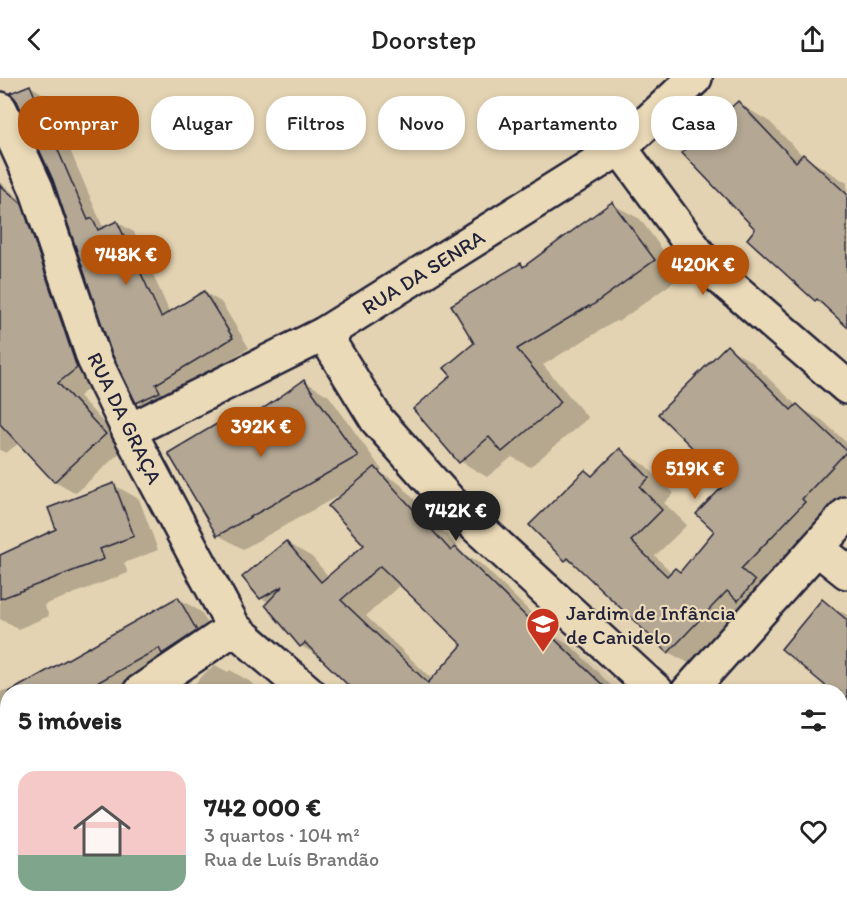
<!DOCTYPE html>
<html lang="pt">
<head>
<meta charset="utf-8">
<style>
  :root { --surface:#fff; --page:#f2f2f2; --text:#222; --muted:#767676; --accent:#b45309 }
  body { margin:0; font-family:Itim,sans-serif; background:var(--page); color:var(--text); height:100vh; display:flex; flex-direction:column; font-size:22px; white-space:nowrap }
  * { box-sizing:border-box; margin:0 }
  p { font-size:20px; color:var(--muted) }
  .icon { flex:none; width:33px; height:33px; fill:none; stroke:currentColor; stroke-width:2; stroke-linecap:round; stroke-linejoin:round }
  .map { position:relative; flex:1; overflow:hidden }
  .panel { position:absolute; left:0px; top:606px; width:848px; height:236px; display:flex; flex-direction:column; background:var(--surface); border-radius:24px 24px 0 0; box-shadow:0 3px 9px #0003 }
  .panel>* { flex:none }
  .banner { position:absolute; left:18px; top:18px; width:812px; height:54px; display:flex; gap:12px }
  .price { position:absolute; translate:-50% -51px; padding:0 14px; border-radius:21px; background:var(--accent); color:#fff; font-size:20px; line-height:39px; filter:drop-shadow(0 2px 3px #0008) }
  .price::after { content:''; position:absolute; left:50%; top:36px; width:18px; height:14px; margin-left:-9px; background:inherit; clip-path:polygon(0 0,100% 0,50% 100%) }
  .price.current { background:#222; color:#fff }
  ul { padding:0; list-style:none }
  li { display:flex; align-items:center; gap:18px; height:150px; padding:0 18px }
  li span { display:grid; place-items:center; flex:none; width:168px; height:120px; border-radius:18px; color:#555 }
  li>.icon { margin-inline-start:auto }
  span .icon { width:72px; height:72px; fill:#fffc; stroke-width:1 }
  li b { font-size:26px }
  h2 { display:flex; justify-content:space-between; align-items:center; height:72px; padding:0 18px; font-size:26px }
  .tag { padding:0 21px; border-radius:24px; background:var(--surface); box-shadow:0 3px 9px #0003; font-size:21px; line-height:54px }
  .tag.current { background:var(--accent); color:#fff }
  header { display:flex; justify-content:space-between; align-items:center; height:78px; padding:0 18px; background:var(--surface); font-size:27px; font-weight:600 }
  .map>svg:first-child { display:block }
</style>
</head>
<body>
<header><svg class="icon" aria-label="back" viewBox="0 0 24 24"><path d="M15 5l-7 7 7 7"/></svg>Doorstep<svg class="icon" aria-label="share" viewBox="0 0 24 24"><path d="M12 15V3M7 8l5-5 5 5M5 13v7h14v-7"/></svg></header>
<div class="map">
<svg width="847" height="841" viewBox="0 0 847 841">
  <rect width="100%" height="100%" fill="#e3d3b2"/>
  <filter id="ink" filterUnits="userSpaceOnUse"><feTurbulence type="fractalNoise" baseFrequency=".0167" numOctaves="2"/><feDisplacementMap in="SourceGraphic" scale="12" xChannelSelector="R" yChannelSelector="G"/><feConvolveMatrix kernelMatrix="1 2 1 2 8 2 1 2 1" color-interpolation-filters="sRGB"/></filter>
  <g filter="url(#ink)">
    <polygon fill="#d5c6a9" points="540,536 625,613 467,614"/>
    <g fill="#0003" fill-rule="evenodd">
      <polygon points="30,8 47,18 102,147 106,149 117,144 134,154 170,235 204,214 221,224 249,270 172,316 154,334 137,324"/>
      <polygon points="738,25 770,44 802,77 847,105 847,247 757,151"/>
      <polygon points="0,104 43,140 99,303 79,318 126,369 76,415 55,403 19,365 6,375 0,372"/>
      <polygon points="612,126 640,141 682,198 618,244 616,243 543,287 588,340 530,389 512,379 487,399 460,383 453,298 476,265 521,186 526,189"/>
      <polygon points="727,269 752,284 797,328 822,342 847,365 847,414 694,588 668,574 579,489 566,482 585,393 594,398 620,372 645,387 674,415 664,425 687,447 655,478 672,495 681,495 716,453 729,404"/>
      <path d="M304,303L329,318L382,392L380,394L400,406L465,477L481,486L557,560L571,568L618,614H358L324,581L301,568L270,525L261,520L286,464L312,479L329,499L366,467L345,414L243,471L218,457L235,337L247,344ZM401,506L464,567L433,602L366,538Z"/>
      <polygon points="114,407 139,421 158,472 124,485 128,495 44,527 49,538 18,551 0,541 0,478 58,452"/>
      <polygon points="178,520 201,534 219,566 127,614 12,614"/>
      <polygon points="823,523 847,537 847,747 840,741 840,614 817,614 825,606"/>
      <polygon points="215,587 228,594 230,592 249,603 261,614 187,614 206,594"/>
      <polygon points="5,612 8,614 8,674 0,677 0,614"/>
      <polygon points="0,800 8,812 8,834 21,834 25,840 30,834 39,834 51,841 0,841"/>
      <polygon points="840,813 847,820 847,841 603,841 596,834 840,834"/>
      <polygon points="150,834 262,834 270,841 151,841"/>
      <polygon points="390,834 511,834 517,841 398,841"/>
    </g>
    <g fill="#b4a794" stroke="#22223b" stroke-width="1.5" fill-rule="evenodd">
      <polygon points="30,7 88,142 92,140 98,152 117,143 161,239 204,213 233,260 156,306 160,314 136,325 111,274 53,102 17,23 10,15"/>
      <polygon points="738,23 796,84 803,76 847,116 847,249 817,221 815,223 747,161 755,151 682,75"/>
      <polygon points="0,107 22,126 77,290 58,305 106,356 54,404 0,346"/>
      <polygon points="612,124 655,182 590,229 589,228 517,271 561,324 502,374 489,359 459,385 413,331 451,298 444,290 474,265 451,227 521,185 523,189"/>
      <polygon points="727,267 791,332 797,326 847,373 802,421 805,424 741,491 755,503 738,523 727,513 668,575 568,480 565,483 529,447 585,392 592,398 620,370 649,400 640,409 662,432 631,463 667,498 675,490 680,494 714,453 696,436 727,404 658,336"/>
      <polygon points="304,302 358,378 217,458 168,375 235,335 241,346"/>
      <path d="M375,389L451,473L455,469L543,555L545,552L610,614H355L305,565L300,569L265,527L283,508L260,521L242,499L286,463L321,504L364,467L328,428ZM380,488L462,567L428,605L341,522Z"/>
      <polygon points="114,405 134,458 100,471 104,481 0,521 0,477 56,451 48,430"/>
      <polygon points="178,519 197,553 162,576 159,570 81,614 9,614"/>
      <polygon points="822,521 847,542 847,625 840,619 840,614 833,614 781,571"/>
    </g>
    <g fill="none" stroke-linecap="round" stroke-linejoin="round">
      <g stroke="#22223b" stroke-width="38">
        <g id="minor">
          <polyline points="0,31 36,110 94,281 129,353 234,550 308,614"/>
          <polyline points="620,70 707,188 847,309"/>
          <polyline points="324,256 377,342 450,424 657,614"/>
          <polyline points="129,353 324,256 620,70 695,0"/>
          <polyline points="817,470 847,494"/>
          <polyline points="140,614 234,550"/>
          <polyline points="688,614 847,436"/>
          <polyline points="0,709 8,704"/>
          <polyline points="0,751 8,757"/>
          <polyline points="840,777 847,783"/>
          <polyline points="122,834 131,841"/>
          <polyline points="556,834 564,841"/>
        </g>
      </g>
      <use href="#minor" stroke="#ebdab7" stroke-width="33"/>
    </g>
  </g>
  <defs>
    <g id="school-pin" transform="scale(1.725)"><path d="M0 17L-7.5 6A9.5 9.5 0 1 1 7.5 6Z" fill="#c8321e" stroke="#ebdab7"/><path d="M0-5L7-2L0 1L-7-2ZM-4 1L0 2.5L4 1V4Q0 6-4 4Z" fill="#fff"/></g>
  </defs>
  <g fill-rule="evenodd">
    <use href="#school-pin" x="543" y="546"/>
  </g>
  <g text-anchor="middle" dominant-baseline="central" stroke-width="4.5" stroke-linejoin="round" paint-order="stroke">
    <g font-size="21" fill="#22223b" stroke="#ebdab7">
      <text transform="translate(423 194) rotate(-32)">RUA DA SENRA</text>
      <text transform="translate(125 340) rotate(64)">RUA DA GRAÇA</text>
    </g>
    <g font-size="21" fill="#22223b" stroke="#ebdab7" text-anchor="start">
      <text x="566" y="534">Jardim de Infância<tspan x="566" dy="24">de Canidelo</tspan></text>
    </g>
  </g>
</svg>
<b class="price" style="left:126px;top:208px">748K €</b>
<b class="price" style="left:703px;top:218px">420K €</b>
<b class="price" style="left:261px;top:380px">392K €</b>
<b class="price" style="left:695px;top:422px">519K €</b>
<b class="price current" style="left:456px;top:464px">742K €</b>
<div class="banner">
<a class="tag current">Comprar</a>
<a class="tag">Alugar</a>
<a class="tag">Filtros</a>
<a class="tag">Novo</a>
<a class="tag">Apartamento</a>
<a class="tag">Casa</a>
</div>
<section class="panel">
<h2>5 imóveis<svg class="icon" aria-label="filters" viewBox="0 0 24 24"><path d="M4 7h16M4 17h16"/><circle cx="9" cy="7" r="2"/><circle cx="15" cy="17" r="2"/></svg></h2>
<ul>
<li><span style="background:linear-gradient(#f6c9c9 70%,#7fa58c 0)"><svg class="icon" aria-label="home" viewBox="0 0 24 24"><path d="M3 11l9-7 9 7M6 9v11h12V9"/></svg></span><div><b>742 000 €</b><p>3 quartos · 104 m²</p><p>Rua de Luís Brandão</p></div><svg class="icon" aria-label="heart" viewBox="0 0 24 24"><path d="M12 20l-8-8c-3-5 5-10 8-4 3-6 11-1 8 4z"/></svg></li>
</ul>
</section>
</div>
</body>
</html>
